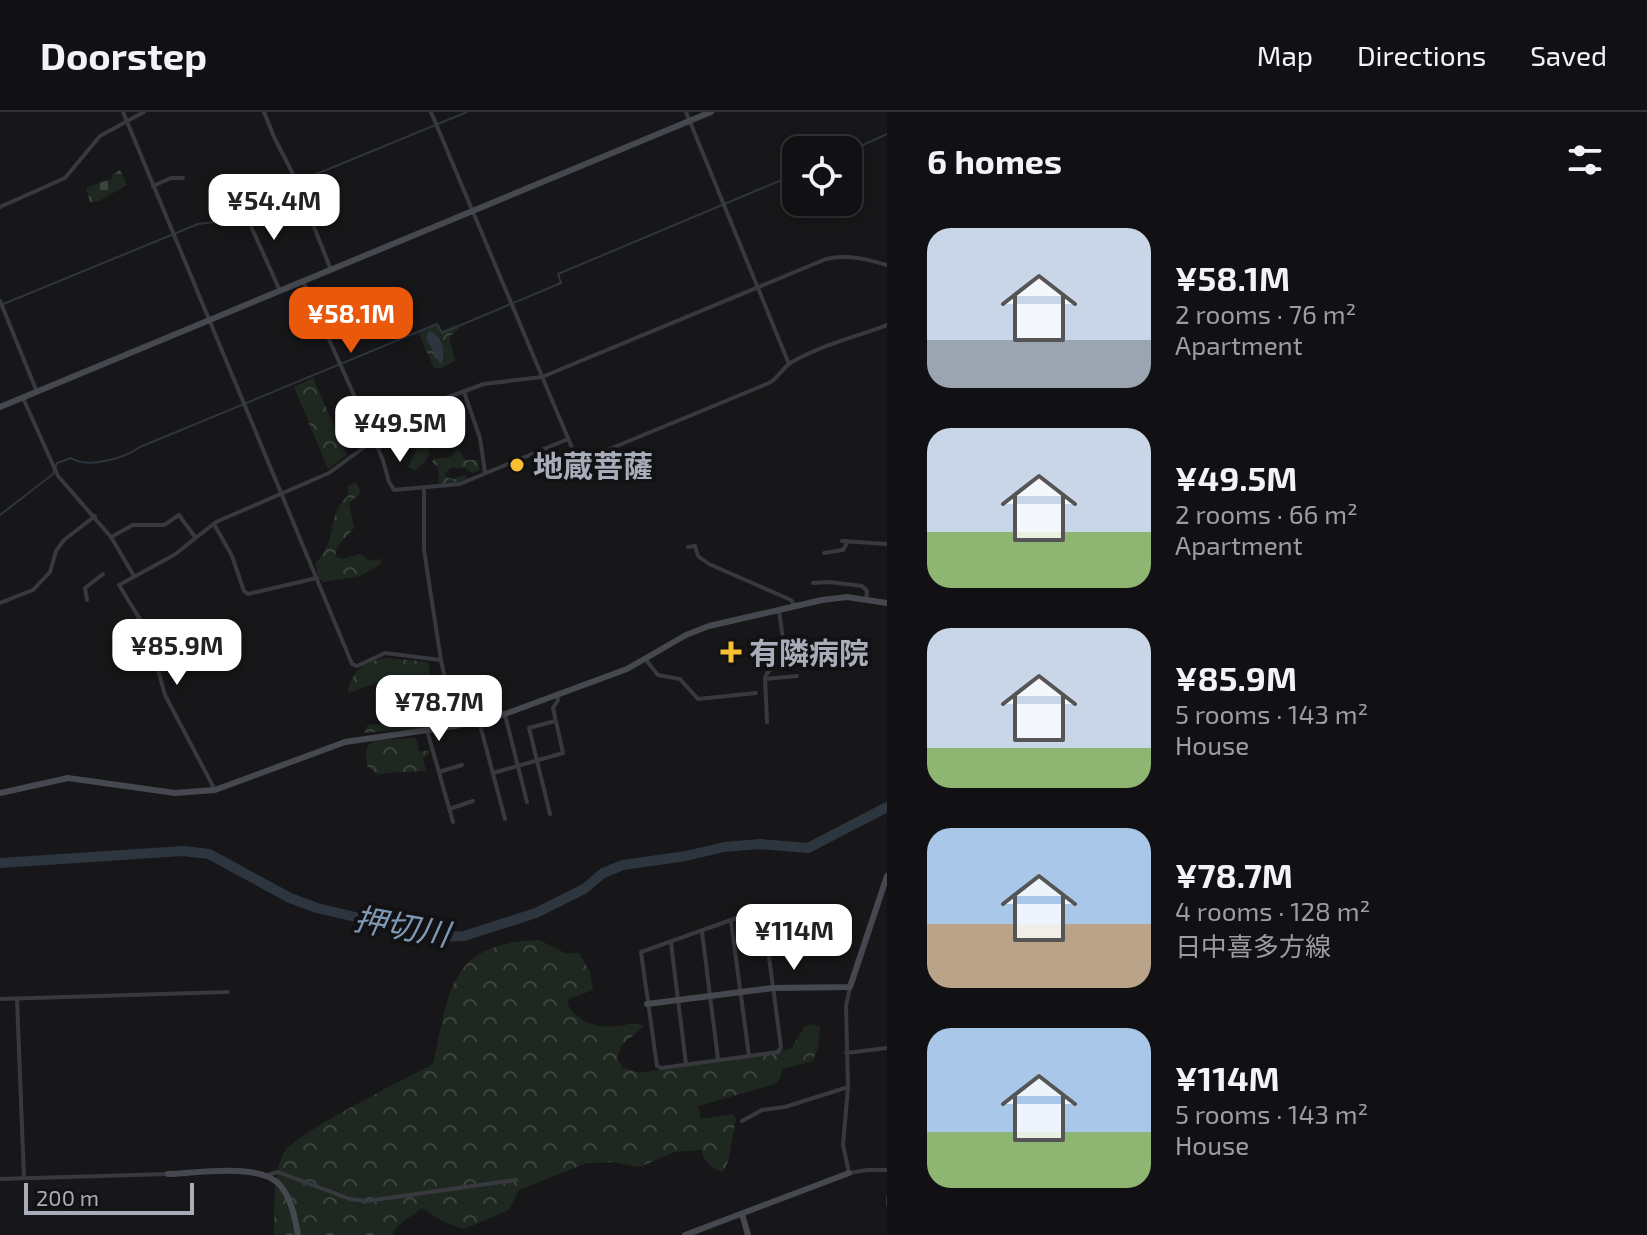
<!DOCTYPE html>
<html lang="en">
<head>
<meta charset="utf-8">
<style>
  :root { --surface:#111113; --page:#1e1f21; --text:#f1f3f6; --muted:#9c9da0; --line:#303133; --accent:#ea580c }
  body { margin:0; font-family:"Exo 2","Noto Sans JP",sans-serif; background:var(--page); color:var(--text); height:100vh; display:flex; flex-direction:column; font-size:30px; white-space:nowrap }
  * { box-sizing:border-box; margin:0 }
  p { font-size:26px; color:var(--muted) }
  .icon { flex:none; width:44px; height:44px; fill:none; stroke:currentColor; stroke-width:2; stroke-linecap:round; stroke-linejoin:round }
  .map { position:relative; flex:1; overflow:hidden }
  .details { display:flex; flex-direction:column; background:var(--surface); width:760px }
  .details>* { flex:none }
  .fabs { position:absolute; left:782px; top:24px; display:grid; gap:16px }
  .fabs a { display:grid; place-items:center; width:80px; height:80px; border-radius:16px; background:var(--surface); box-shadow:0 4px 12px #0003,0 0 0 2px var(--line); font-size:40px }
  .scale { position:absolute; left:24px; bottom:20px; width:170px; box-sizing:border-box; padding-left:8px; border:4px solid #a9adba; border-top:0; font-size:22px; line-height:28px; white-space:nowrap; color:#a9adba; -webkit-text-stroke:6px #121214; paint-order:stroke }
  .price { position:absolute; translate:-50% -68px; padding:0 18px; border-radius:16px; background:#fff; color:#222; font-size:26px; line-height:52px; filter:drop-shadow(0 2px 4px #0008) }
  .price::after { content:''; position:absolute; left:50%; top:48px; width:24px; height:18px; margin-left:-12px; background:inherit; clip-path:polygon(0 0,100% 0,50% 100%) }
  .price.current { background:var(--accent); color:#fff }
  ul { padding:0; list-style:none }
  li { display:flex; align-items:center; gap:24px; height:200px; padding:0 40px }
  li span { display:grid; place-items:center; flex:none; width:224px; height:160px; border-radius:24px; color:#555 }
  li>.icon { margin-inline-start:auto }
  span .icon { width:96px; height:96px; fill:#fffc; stroke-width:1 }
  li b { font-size:34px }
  h2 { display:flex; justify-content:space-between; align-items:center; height:96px; padding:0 40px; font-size:34px }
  header { display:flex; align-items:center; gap:48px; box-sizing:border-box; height:112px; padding:0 40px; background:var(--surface); border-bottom:2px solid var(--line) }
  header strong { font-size:38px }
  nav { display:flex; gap:44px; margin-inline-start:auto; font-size:28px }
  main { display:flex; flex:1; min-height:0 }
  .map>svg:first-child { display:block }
</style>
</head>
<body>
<header>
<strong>Doorstep</strong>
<nav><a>Map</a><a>Directions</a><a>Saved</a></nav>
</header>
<main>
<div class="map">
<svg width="887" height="1123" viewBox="0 0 887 1123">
  <defs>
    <pattern id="forest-crowns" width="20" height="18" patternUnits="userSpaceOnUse" patternTransform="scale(2)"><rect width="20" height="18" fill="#1f2820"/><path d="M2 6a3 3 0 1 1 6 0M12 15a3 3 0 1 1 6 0" fill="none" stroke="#3d443e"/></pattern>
    <pattern id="cemetery-stones" width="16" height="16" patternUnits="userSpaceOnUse" patternTransform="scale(2)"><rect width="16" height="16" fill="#1f2820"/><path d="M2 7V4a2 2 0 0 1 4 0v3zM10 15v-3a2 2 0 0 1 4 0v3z" fill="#3d443e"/></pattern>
  </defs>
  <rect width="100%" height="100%" fill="#171719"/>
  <g fill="url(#forest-crowns)">
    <polygon points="437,211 442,219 456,213 459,217 449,225 455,249 441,256 434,256 419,222 422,217"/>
    <polygon points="313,266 347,343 328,357 294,275"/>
    <path d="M410,320L414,324H423C435,337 428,350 415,358L408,355L418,335L415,332L411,334L407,321Z"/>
    <polygon points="458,337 465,348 479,348 479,358 473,361 465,356 451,356 445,361 446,365 453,367 465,363 467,368 439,373 438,355 432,350 434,347 450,345"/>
    <path d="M356,370L361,381L349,391L354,416L337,435L335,444L341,447L360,442L370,449L380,447L381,449L380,453L360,464L323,470L319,467L315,451C338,433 326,400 348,384V374Z"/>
    <path d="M386,546L428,550C434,569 423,589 426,612L422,616L364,621L368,613C389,610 421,617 414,585L382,569L348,581C352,558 363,550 386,546Z"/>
    <path d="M416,626L419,640L430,638L428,643L423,647L426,659C411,660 394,659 378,663L367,654L366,640L368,633L376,628Z"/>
    <path d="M539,828L565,841H579L590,860L593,878L569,887L567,891C576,910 598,917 618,914C629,913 634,909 644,914L621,934L617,946L622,955L639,961L791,937L804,915L811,912L820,915L818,935L813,949L782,957L780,966L775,972L698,994L701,1007L733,1002L736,1007L728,1050L723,1060C712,1057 703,1049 702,1038L675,1040L639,1055L613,1050L587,1051L519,1078L509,1098L464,1117L442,1109L422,1096L397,1114L392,1123H274C275,1098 272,1065 283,1042C294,1021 406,967 433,952C450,877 448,832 539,828Z"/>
  </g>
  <polygon fill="url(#cemetery-stones)" points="120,58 127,73 99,89 90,90 86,76 113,66 112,62"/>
  <path fill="#2d353e" d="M429,219C443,224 445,239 442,252L438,249L426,225Z"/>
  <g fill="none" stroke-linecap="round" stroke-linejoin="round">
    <g stroke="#2d353e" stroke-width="2">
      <polyline points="848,40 887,22"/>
      <polyline points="300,73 302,68 467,0"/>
      <polyline points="1,193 198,112 264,104 292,105 298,79"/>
      <path d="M0,403L53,362L57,351L71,346C88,357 125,346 140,335L437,212L442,221L561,171L558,162L796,62"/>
      <polyline points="887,1085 887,1094"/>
    </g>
    <polyline stroke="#2d353e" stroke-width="10" points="0,751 183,739 209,742 290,786 317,796 441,825 464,824 536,801 584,777 603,761 623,753 686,744 724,735 760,732 808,736 887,695"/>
    <g stroke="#38393e" stroke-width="4">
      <polyline points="123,0 352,552 357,554 385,541 441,548"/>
      <polyline points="264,0 274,25 294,64 331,158"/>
      <path d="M431,0L578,350L769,271C778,266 782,256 792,250C822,233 855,225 887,213"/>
      <polyline points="686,0 789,252"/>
      <polyline points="153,74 171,66 183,66"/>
      <polyline points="242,94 280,179"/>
      <polyline points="0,95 65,66 100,24 144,0"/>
      <polyline points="303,169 383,348 389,370 394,378 460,372 568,327"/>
      <polyline points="0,189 37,280"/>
      <polyline points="464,280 480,326 485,361"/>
      <polyline points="23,286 58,364 111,425 134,464"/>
      <polyline points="424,376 424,438 441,548 455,614"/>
      <polyline points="214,412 232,444 244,479 248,482 317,466"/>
      <polyline points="111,425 133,413 164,413 179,403 195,425"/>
      <polyline points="842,429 887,432"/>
      <polyline points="688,435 695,434 698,444 709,452 791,488 795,494"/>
      <polyline points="824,441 843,438 848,429"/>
      <polyline points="813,471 829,470 862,474 867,479 866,488"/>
      <polyline points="87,488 85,476 103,462"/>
      <polyline points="0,491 33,478 50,460 56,439 64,428 95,404"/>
      <polyline points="121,520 140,506"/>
      <polyline points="646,548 658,563 680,567 698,587 756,581"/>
      <polyline points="765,567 797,564"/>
      <polyline points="505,603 527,690"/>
      <polyline points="479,609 505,707"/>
      <path d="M767,610L765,566C768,554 783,553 785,542L779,498"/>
      <polyline points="427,618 453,710"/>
      <polyline points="439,660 462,653"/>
      <polyline points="493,661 563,641 553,596 558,588 557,583"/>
      <path d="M215,678L165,583L147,519L119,473L174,443L216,410L329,361L418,296L484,272L542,265L826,147C848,142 866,147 887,153"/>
      <polyline points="449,697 473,689"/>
      <polyline points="550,702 529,616 555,609"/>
      <polygon points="759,798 763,800 781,935 778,940 661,956 657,954 641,840"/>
      <polyline points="731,809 749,944"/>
      <polyline points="702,820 718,947"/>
      <polyline points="671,831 686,952"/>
      <polyline points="850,876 846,894 848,975 843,1033 849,1061 867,1058 887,1058"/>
      <polyline points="0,887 228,880"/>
      <polyline points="17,887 24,1066"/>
      <polyline points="846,941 887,936"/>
      <polyline points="742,1009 762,998 785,995 848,975"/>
      <polyline points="267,1063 278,1060 350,1087 367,1089 516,1068"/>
      <polyline points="0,1067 168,1062"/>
    </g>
    <g stroke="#46484f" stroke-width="6">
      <polyline points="0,295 711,0"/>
      <polyline points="0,681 68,666 175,681 215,678 345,630 455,614 505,602 627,557 686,523 709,514 822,488 847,485 887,491"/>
      <polyline points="647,892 773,876 850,875 887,764"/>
      <path d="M168,1062C197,1061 256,1051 278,1071C291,1084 295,1106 298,1123"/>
      <polyline points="742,1102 748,1123"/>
      <polyline points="685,1123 849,1061"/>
    </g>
  </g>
  <g fill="#f8c031" stroke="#121214" stroke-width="3">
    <circle cx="517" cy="353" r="8"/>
    <path d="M727 528h8v8h8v8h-8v8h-8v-8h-8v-8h8z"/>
  </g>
  <g text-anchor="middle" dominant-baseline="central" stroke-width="8" stroke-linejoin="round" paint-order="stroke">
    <g font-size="30" font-weight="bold" fill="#a9adba" stroke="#121214" text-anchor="start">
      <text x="533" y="353">地蔵菩薩</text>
      <text x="749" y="540">有隣病院</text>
    </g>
    <g font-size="32" font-style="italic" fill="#7f99b5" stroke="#121214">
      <text transform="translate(402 813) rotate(10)">押切川</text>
    </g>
  </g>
</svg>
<div class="fabs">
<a><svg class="icon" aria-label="locate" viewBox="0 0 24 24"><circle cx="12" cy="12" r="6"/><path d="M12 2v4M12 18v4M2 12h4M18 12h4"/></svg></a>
</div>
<div class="scale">200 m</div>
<b class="price" style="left:274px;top:130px">¥54.4M</b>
<b class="price current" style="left:351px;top:243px">¥58.1M</b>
<b class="price" style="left:400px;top:352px">¥49.5M</b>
<b class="price" style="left:177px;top:575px">¥85.9M</b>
<b class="price" style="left:439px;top:631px">¥78.7M</b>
<b class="price" style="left:794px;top:860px">¥114M</b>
</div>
<section class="details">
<h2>6 homes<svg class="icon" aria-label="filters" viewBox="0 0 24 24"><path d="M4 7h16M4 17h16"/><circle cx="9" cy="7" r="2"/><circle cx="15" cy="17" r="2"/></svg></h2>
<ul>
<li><span style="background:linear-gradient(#c9d6e8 70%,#9aa5b1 0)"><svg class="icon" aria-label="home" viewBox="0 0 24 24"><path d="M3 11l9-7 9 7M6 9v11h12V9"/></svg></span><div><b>¥58.1M</b><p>2 rooms · 76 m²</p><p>Apartment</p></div></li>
<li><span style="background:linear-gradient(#c9d6e8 65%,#8fb573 0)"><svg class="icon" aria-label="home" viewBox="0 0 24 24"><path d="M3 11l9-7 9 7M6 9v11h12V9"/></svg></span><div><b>¥49.5M</b><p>2 rooms · 66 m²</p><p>Apartment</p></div></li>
<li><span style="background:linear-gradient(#c9d6e8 75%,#8fb573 0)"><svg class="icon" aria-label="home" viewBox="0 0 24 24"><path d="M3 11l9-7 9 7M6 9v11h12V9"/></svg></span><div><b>¥85.9M</b><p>5 rooms · 143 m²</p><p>House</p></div></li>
<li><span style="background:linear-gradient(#a9c7e8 60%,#b9a48a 0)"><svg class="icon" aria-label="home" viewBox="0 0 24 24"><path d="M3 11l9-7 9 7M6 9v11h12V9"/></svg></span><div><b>¥78.7M</b><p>4 rooms · 128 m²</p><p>日中喜多方線</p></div></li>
<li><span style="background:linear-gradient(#a9c7e8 65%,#8fb573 0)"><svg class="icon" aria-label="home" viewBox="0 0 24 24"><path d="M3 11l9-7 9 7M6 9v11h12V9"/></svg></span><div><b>¥114M</b><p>5 rooms · 143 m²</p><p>House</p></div></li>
</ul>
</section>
</main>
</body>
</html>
